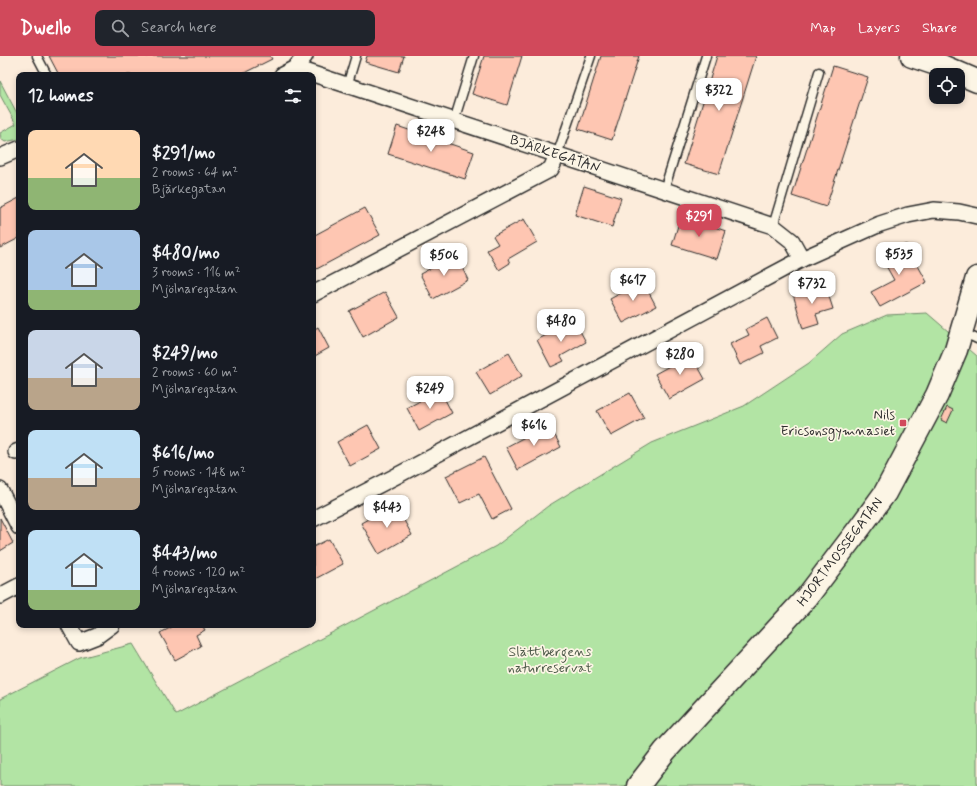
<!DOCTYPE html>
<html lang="en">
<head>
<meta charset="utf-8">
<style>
  :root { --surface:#171b24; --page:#20242c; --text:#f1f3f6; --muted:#9ea1a6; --accent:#d1495b }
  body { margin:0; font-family:Mynerve,sans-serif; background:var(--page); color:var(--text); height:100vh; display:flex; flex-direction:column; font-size:15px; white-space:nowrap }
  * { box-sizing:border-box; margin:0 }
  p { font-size:13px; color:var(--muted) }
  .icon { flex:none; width:22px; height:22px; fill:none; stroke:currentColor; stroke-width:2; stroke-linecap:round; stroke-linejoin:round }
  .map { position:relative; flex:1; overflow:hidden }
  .panel { position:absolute; left:16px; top:16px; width:300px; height:556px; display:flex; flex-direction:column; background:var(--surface); border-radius:8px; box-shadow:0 2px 6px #0003 }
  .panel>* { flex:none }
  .tools { position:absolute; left:929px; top:12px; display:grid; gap:8px }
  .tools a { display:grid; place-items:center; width:36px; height:36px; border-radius:8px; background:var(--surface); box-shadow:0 2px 6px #0003; font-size:20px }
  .price { position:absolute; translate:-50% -34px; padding:0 9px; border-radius:8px; background:#fff; color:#222; font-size:13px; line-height:26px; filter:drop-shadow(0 1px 2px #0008) }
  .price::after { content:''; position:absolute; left:50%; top:24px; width:12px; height:9px; margin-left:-6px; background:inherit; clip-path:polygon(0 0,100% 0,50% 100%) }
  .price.on { background:var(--accent); color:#fff }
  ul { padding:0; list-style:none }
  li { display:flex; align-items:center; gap:12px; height:100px; padding:0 12px }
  li span { display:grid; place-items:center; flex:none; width:112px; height:80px; border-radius:8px; color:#555 }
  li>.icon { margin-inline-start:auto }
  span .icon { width:48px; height:48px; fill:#fffc; stroke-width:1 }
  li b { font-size:17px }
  h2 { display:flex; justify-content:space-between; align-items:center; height:48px; padding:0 12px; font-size:17px }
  header { display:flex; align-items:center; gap:24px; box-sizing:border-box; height:56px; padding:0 20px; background:var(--accent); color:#fff }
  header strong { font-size:19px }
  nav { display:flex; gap:22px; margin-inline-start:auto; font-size:14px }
  .search { width:280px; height:36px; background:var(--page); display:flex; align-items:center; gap:10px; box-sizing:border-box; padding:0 14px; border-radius:8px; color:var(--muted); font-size:15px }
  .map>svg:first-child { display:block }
</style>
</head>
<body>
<header>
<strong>Dwello</strong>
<div class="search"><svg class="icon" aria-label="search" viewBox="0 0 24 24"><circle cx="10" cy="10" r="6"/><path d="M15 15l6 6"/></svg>Search here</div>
<nav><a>Map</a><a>Layers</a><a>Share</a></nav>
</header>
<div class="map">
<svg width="977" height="730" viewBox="0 0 977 730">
  <rect width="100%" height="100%" fill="#fcecdb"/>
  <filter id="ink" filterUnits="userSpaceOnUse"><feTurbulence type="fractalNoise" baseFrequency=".025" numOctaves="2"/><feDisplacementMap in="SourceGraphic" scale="8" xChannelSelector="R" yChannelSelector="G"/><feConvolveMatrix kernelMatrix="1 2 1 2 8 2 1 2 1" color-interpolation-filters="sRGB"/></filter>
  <g filter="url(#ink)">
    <g fill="#b2e4a4" stroke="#6e8868">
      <polygon points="0,25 19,61 19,83 5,86 1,83 0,77 16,68 0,39"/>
      <polygon points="927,257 977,300 977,730 0,730 0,643 80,602 133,588 176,659 496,490 548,450 652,387 744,350 809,307 842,278 887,259"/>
    </g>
    <g fill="#fec6b2" stroke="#2b2b2b">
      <polygon points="49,0 146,0 147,1 149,0 270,0 272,3 240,19 59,19"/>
      <polygon points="367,0 404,0 399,16 365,6"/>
      <polygon points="484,0 522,0 507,49 472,38"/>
      <polygon points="601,0 639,0 612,84 578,73"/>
      <polygon points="717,0 756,0 719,118 684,108"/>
      <polygon points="833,10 868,21 826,151 792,140"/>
      <polygon points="397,70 474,96 465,123 388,98"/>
      <polygon points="584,130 621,142 612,171 575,159"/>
      <polygon points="19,142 19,182 0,192 0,152"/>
      <polygon points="365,152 380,179 313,215 313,180"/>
      <polygon points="681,160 726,175 717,203 672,189"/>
      <polygon points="524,163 537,186 508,203 510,207 499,214 487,194 498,188 493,180"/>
      <polygon points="906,188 927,226 880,251 871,236 894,224 881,201"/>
      <polygon points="456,199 468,224 433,243 420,218"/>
      <polygon points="643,225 656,250 623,267 610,243"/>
      <polygon points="825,228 833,253 816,258 819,268 803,273 793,238"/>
      <polygon points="385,236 399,261 363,281 349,255"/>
      <polygon points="767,262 777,282 761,290 764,297 740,309 730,288 749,279 746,273"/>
      <polygon points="574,264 586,286 561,300 564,305 551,311 537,284"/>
      <polygon points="318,271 329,292 313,301 313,274"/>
      <polygon points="509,297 522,320 490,339 476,316"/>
      <polygon points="691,298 705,323 669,343 655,318"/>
      <polygon points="440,334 452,357 419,375 407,352"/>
      <polygon points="630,337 644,362 611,380 597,355"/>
      <polygon points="947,351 953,354 947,367 941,364"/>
      <polygon points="549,368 561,391 518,414 506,391"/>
      <polygon points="368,369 381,393 350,410 337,386"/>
      <polygon points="484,401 511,453 492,463 479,438 460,447 446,420"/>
      <polygon points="395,448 412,479 379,498 361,467"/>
      <polygon points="0,462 13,487 0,495"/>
      <polygon points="329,483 343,508 313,524 313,491"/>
      <polygon points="171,569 202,569 205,574 196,579 201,590 175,604 160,577 172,571"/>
    </g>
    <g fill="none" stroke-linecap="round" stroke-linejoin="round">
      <g stroke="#2b2b2b" stroke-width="11">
        <g id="lane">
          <polyline points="37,0 47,19"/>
          <polyline points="347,30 356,0"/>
          <polyline points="454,65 474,0"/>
          <polyline points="557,99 591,0"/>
          <polyline points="664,134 706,0"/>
          <polyline points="773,170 819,16"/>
          <polyline points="962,276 977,283"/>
        </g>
      </g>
      <g stroke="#2b2b2b" stroke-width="18">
        <g id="street">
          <polyline points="295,12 773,170 792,185 802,203"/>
          <polyline points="282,19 295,12 305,0"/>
          <polyline points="0,101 19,93"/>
          <polyline points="313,238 551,113 557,99"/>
          <polyline points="16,396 19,395"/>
          <polyline points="0,434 19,471"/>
          <polyline points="313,463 402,417 802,203 880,168 908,159 934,154 959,156 977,160"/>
          <polyline points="0,540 19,530"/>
          <polyline points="69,569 79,587 97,580 112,569"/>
        </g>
      </g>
      <g stroke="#2b2b2b" stroke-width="25">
        <g id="secondary">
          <polyline points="912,0 942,10 977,25"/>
          <polyline points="638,730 665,695 807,541 861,470 885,437 937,339 956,294 977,222"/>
        </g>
      </g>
      <use href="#lane" stroke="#fcf5e5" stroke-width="8"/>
      <use href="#street" stroke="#fcf5e5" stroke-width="15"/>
      <use href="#secondary" stroke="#fcf5e5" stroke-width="22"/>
    </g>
  </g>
  <rect fill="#d1495b" stroke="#fcf5e5" stroke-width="1.5" x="899" y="363" width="8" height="8" rx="2"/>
  <g text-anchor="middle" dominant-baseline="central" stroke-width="3.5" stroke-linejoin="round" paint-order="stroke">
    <g font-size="14" fill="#2b2b2b" stroke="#fcf5e5">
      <text transform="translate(555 98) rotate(18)">BJÄRKEGATAN</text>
      <text transform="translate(840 496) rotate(-53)">HJORTMOSSEGATAN</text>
    </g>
    <g font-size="14" fill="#2b2b2b" stroke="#fcf5e5" text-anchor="end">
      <text x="895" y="359">Nils<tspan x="895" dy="16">Ericsonsgymnasiet</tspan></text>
    </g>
    <g font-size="14" fill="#4d5949" stroke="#fcf5e5">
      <text x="550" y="596">Slättbergens<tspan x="550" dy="16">naturreservat</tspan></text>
    </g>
  </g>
</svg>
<div class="tools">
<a><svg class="icon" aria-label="locate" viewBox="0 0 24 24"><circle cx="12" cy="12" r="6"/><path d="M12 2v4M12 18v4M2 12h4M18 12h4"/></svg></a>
</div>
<b class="price" style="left:719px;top:56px">$322</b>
<b class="price" style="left:431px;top:97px">$248</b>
<b class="price on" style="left:699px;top:182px">$291</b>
<b class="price" style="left:899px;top:220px">$535</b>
<b class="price" style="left:444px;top:221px">$506</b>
<b class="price" style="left:633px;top:246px">$617</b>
<b class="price" style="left:812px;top:249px">$732</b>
<b class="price" style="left:561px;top:287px">$480</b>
<b class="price" style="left:680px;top:320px">$280</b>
<b class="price" style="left:430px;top:354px">$249</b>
<b class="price" style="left:534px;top:391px">$616</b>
<b class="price" style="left:387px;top:473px">$443</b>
<section class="panel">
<h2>12 homes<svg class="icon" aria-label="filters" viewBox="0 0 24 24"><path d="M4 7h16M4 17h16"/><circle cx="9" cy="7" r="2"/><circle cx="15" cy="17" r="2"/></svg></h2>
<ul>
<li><span style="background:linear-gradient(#ffd9b3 60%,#8fb573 0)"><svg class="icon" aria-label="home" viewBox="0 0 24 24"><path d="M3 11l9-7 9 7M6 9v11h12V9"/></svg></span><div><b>$291/mo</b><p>2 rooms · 64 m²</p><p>Bjärkegatan</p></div></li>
<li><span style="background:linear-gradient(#a9c7e8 75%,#8fb573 0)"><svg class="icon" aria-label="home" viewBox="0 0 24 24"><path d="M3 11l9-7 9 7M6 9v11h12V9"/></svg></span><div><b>$480/mo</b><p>3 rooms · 116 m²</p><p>Mjölnaregatan</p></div></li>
<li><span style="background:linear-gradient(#c9d6e8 60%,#b9a48a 0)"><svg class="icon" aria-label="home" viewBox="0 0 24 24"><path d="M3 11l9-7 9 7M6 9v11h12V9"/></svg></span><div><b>$249/mo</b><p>2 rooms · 60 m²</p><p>Mjölnaregatan</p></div></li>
<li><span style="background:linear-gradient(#bfe0f5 60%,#b9a48a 0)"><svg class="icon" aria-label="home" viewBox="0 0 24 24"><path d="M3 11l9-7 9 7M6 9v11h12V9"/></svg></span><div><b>$616/mo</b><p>5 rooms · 148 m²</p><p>Mjölnaregatan</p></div></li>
<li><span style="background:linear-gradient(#bfe0f5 75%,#8fb573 0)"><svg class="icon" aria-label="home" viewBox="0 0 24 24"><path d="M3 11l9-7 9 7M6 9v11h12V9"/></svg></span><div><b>$443/mo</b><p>4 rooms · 120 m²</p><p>Mjölnaregatan</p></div></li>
</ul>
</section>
</div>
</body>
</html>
